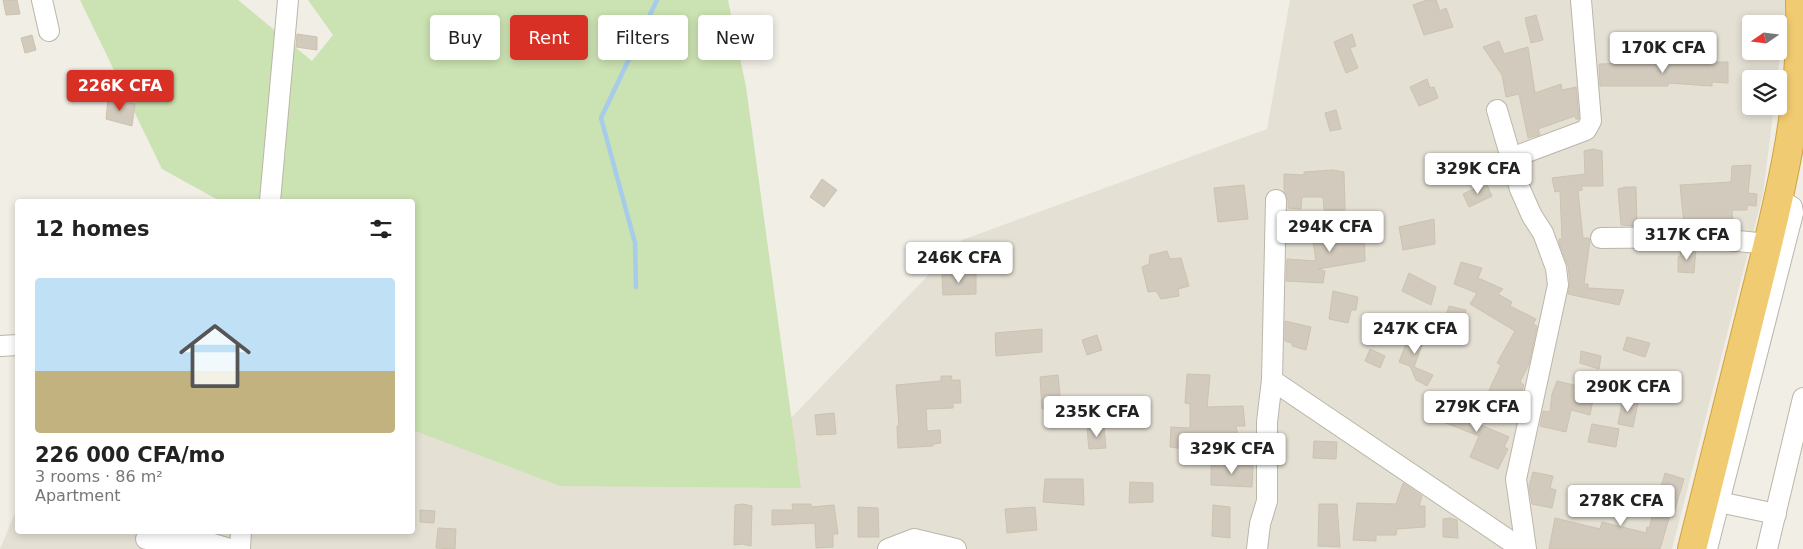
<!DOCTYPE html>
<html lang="en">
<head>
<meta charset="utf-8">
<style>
  :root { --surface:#fff; --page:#f6f6f6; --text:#222; --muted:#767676; --accent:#d93025 }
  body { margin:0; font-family:"DejaVu Sans",sans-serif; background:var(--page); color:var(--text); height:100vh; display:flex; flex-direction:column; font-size:19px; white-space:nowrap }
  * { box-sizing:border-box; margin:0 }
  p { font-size:16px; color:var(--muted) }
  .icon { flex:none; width:28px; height:28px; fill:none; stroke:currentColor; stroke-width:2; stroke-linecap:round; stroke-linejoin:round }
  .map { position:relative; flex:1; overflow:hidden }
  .sheet { position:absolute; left:15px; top:199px; width:400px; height:335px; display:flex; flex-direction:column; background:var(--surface); border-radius:5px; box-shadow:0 2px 8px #0003 }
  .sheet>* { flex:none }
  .banner { position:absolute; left:430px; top:15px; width:475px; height:45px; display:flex; gap:10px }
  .needle { width:32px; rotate:256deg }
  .controls { position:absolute; left:1742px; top:15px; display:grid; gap:10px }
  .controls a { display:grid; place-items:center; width:45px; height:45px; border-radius:5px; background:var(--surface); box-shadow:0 2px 8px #0003; font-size:25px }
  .price { position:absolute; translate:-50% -42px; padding:0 11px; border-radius:5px; background:#fff; color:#222; font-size:16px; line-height:32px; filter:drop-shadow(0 1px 2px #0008) }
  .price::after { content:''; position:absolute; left:50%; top:30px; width:15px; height:11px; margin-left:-8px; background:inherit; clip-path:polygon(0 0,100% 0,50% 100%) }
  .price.current { background:var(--accent); color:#fff }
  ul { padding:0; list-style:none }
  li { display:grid; align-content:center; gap:10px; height:265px; padding:0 20px }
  li span { display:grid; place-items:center; height:155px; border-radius:5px; color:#555 }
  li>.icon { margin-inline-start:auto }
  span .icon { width:90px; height:90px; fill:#fffc; stroke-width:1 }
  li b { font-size:21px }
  h2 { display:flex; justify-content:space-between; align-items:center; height:60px; padding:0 20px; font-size:21px }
  .tag { padding:0 18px; border-radius:5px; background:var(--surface); box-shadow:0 2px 8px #0003; font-size:18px; line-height:45px }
  .tag.current { background:var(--accent); color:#fff }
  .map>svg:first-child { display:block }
</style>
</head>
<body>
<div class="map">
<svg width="1803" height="549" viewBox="0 0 1803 549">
  <rect width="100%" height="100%" fill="#f1eee6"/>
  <path fill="#e5e0d4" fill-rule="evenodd" d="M1290,0H1787L1777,79H1751V106H1774L1763,194L1672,549H0L17,508L18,531H412L413,401L771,439L962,240L1267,129ZM1751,24H1779V51H1751Z"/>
  <polygon fill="#cbe2b2" points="80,0 238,0 312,61 333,35 308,0 728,0 746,87 801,488 560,486 413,430 412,201 220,201 162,169"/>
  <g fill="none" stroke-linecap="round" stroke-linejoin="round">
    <polyline stroke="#a7cce9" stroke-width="4.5" points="636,287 635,243 601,118 657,0"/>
  </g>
  <g fill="#d2cabc" stroke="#ccc2b0">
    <polygon points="3,0 17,0 20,14 6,15"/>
    <polygon points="1427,0 1436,0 1440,11 1446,8 1453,27 1424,35 1413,5"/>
    <polygon points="1536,15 1543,40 1531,43 1525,18"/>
    <polygon points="297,34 317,37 317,50 296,47"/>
    <polygon points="1352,34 1356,46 1350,48 1358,68 1346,73 1334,42"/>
    <polygon points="32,35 36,50 25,53 21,38"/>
    <polygon points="1499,41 1504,54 1528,47 1535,93 1561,84 1562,90 1576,87 1579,119 1576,119 1575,116 1538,129 1540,135 1528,138 1519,94 1506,97 1502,75 1483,47"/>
    <polygon points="1667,62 1728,62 1728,83 1712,82 1712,86 1668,83 1668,86 1600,86 1599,64"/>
    <polygon points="1427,79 1430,88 1434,87 1438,98 1419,106 1410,87"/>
    <polygon points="108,99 135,104 132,126 106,119"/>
    <polygon points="1336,110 1341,129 1330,131 1325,113"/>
    <polygon points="1593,149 1602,151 1603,186 1582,186 1582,190 1578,191 1583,238 1589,238 1590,240 1584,284 1588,284 1588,288 1624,290 1619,305 1568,294 1570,284 1568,266 1559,243 1559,239 1562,239 1560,191 1555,192 1552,178 1585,174 1584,151"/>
    <polygon points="1751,165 1748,193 1757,194 1756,206 1747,205 1747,210 1732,210 1733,229 1684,225 1680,185 1731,182 1732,166"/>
    <polygon points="1333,170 1344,172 1345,210 1324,210 1323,197 1302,197 1301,209 1288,208 1288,200 1284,191 1284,174 1304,175 1304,172"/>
    <polygon points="822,179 837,190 824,207 810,197"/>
    <polygon points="1486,183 1492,196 1469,207 1463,194"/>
    <polygon points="1244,185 1248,219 1218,222 1214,188"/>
    <polygon points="1626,187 1636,187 1637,226 1621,225 1618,189"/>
    <polygon points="1434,219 1435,244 1403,250 1399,227"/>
    <polygon points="1364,220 1365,261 1318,269 1325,271 1323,283 1286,281 1287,259 1316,261 1312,236 1337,232 1336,225"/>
    <polygon points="1682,249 1696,249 1694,273 1678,272 1678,257 1680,256"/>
    <polygon points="1167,251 1170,259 1181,258 1189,286 1178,289 1179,296 1161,299 1156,291 1148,292 1142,267 1149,264 1150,255"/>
    <polygon points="1461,262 1482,268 1478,278 1503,289 1498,294 1512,302 1510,306 1536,319 1533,324 1537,326 1529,364 1520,382 1524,385 1517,404 1489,390 1501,365 1497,363 1515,331 1470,304 1477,293 1454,284"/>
    <polygon points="1409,273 1436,287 1431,305 1402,291"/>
    <polygon points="976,274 976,294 943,295 942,275"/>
    <polygon points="1333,291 1358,297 1356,310 1351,310 1348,323 1329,319"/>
    <polygon points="1449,306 1466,310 1461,342 1440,336"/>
    <polygon points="1285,321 1311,327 1306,350 1292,346 1292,343 1285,341"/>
    <polygon points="1413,326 1427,331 1414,367 1433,375 1427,386 1416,380 1410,366 1399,362"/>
    <polygon points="1042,329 1042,352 996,356 995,333"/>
    <polygon points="1097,335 1102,350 1087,355 1082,340"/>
    <polygon points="1627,337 1650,343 1645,357 1623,350"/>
    <polygon points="1370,349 1385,356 1380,368 1365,361"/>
    <polygon points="1581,351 1601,356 1599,369 1580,363"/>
    <polygon points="1187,374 1210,375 1207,407 1243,406 1245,426 1236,426 1240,446 1204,452 1170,447 1171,427 1190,428 1190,404 1185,403"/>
    <polygon points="1058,375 1061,407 1042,409 1040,377"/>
    <polygon points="941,376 952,376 951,380 960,380 961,403 953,403 953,408 926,409 927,431 940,430 941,443 933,444 933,446 898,448 897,426 899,426 896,385 941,381"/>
    <polygon points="1557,381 1595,390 1590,415 1571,410 1566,432 1540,426 1543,411 1550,412 1552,394"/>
    <polygon points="1623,398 1638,403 1633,427 1618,424"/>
    <polygon points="1447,399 1485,414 1481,425 1509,437 1504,447 1508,449 1498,469 1470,457 1479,436 1443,422 1444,417 1441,415"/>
    <polygon points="1119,405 1122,426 1102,428 1100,407"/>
    <polygon points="834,413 836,434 817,435 815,415"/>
    <polygon points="1592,424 1619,429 1616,447 1588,442"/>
    <polygon points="1104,427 1106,448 1089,449 1087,429"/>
    <polygon points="1314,441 1337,442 1336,459 1313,458"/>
    <polygon points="1211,464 1253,466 1252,487 1211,485"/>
    <polygon points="1533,472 1553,476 1550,488 1556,490 1552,508 1532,504 1529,486"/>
    <polygon points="1665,473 1684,479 1673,516 1670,515 1660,549 1549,549 1555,518 1600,529 1602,522 1646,533 1647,527 1649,528"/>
    <polygon points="1045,479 1083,479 1084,505 1043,502"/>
    <polygon points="1130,482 1153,483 1153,502 1129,503"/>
    <polygon points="1403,483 1422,496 1419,506 1425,506 1425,527 1397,529 1396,535 1376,535 1376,541 1353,540 1357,503 1396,504"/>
    <polygon points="743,504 752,506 751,546 742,544 734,545 735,505"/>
    <polygon points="792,504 811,504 811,507 834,505 838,534 833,534 833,547 816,548 815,523 772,525 772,510 793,510"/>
    <polygon points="1319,504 1337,504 1340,547 1318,546"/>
    <polygon points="1213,505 1230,507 1230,538 1212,536"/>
    <polygon points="858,507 878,508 879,537 858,537"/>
    <polygon points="1035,507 1037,530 1007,533 1005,509"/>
    <polygon points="420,510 435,511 434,523 420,522"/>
    <polygon points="1450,518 1457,520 1458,538 1443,537 1443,519"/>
    <polygon points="438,528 456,529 455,549 436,548"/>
  </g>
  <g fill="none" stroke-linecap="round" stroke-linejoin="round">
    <g stroke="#bcb6a9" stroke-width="22">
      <g id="minor">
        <polyline points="42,0 49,31"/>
        <polyline points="1497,110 1520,189 1532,216 1543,233 1556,268 1558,285 1516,479 1526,549"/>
        <polyline points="1511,158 1586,130 1591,121 1581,0"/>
        <polyline points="270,201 288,0"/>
        <polyline points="1601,238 1697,237 1768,244"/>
        <polyline points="0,346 18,345"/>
        <polyline points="1272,380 1522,549"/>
        <polyline points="1719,502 1776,514"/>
        <polyline points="146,539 200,540 230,549"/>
        <polyline points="240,549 241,531"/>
        <polyline points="888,549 914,539 956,549"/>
        <polyline points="1257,549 1260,524 1267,501 1267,422 1272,380 1276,200"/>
        <polyline points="1707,549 1793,213 1792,207 1780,200"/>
        <polyline points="1767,549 1803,398"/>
      </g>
    </g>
    <g stroke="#cfa142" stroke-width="30">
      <path id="highway" d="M1692,549C1714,459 1737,370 1759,280C1783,184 1803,101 1800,0"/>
    </g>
    <use href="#minor" stroke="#fff" stroke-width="20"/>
    <use href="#highway" stroke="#f1cb71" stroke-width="28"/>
  </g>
</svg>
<div class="controls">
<a><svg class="needle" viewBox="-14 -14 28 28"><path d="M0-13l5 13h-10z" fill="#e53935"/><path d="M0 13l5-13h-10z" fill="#767676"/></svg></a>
<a><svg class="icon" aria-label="layers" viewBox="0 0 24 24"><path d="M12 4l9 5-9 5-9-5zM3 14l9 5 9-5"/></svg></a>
</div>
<b class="price" style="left:1663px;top:74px">170K CFA</b>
<b class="price current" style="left:120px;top:112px">226K CFA</b>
<b class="price" style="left:1478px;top:195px">329K CFA</b>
<b class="price" style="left:1330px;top:253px">294K CFA</b>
<b class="price" style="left:1687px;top:261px">317K CFA</b>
<b class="price" style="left:959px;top:284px">246K CFA</b>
<b class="price" style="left:1415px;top:355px">247K CFA</b>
<b class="price" style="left:1628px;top:413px">290K CFA</b>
<b class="price" style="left:1477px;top:433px">279K CFA</b>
<b class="price" style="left:1097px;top:438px">235K CFA</b>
<b class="price" style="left:1232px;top:475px">329K CFA</b>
<b class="price" style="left:1621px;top:527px">278K CFA</b>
<div class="banner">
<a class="tag">Buy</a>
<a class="tag current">Rent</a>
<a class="tag">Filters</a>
<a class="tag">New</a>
</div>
<section class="sheet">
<h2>12 homes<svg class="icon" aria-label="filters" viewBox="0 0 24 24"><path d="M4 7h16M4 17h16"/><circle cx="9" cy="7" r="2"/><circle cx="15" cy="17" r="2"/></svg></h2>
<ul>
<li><span style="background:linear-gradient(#bfe0f5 60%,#c2b280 0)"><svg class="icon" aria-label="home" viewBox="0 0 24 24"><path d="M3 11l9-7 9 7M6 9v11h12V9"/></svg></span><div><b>226 000 CFA/mo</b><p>3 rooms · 86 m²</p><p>Apartment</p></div></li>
</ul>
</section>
</div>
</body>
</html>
